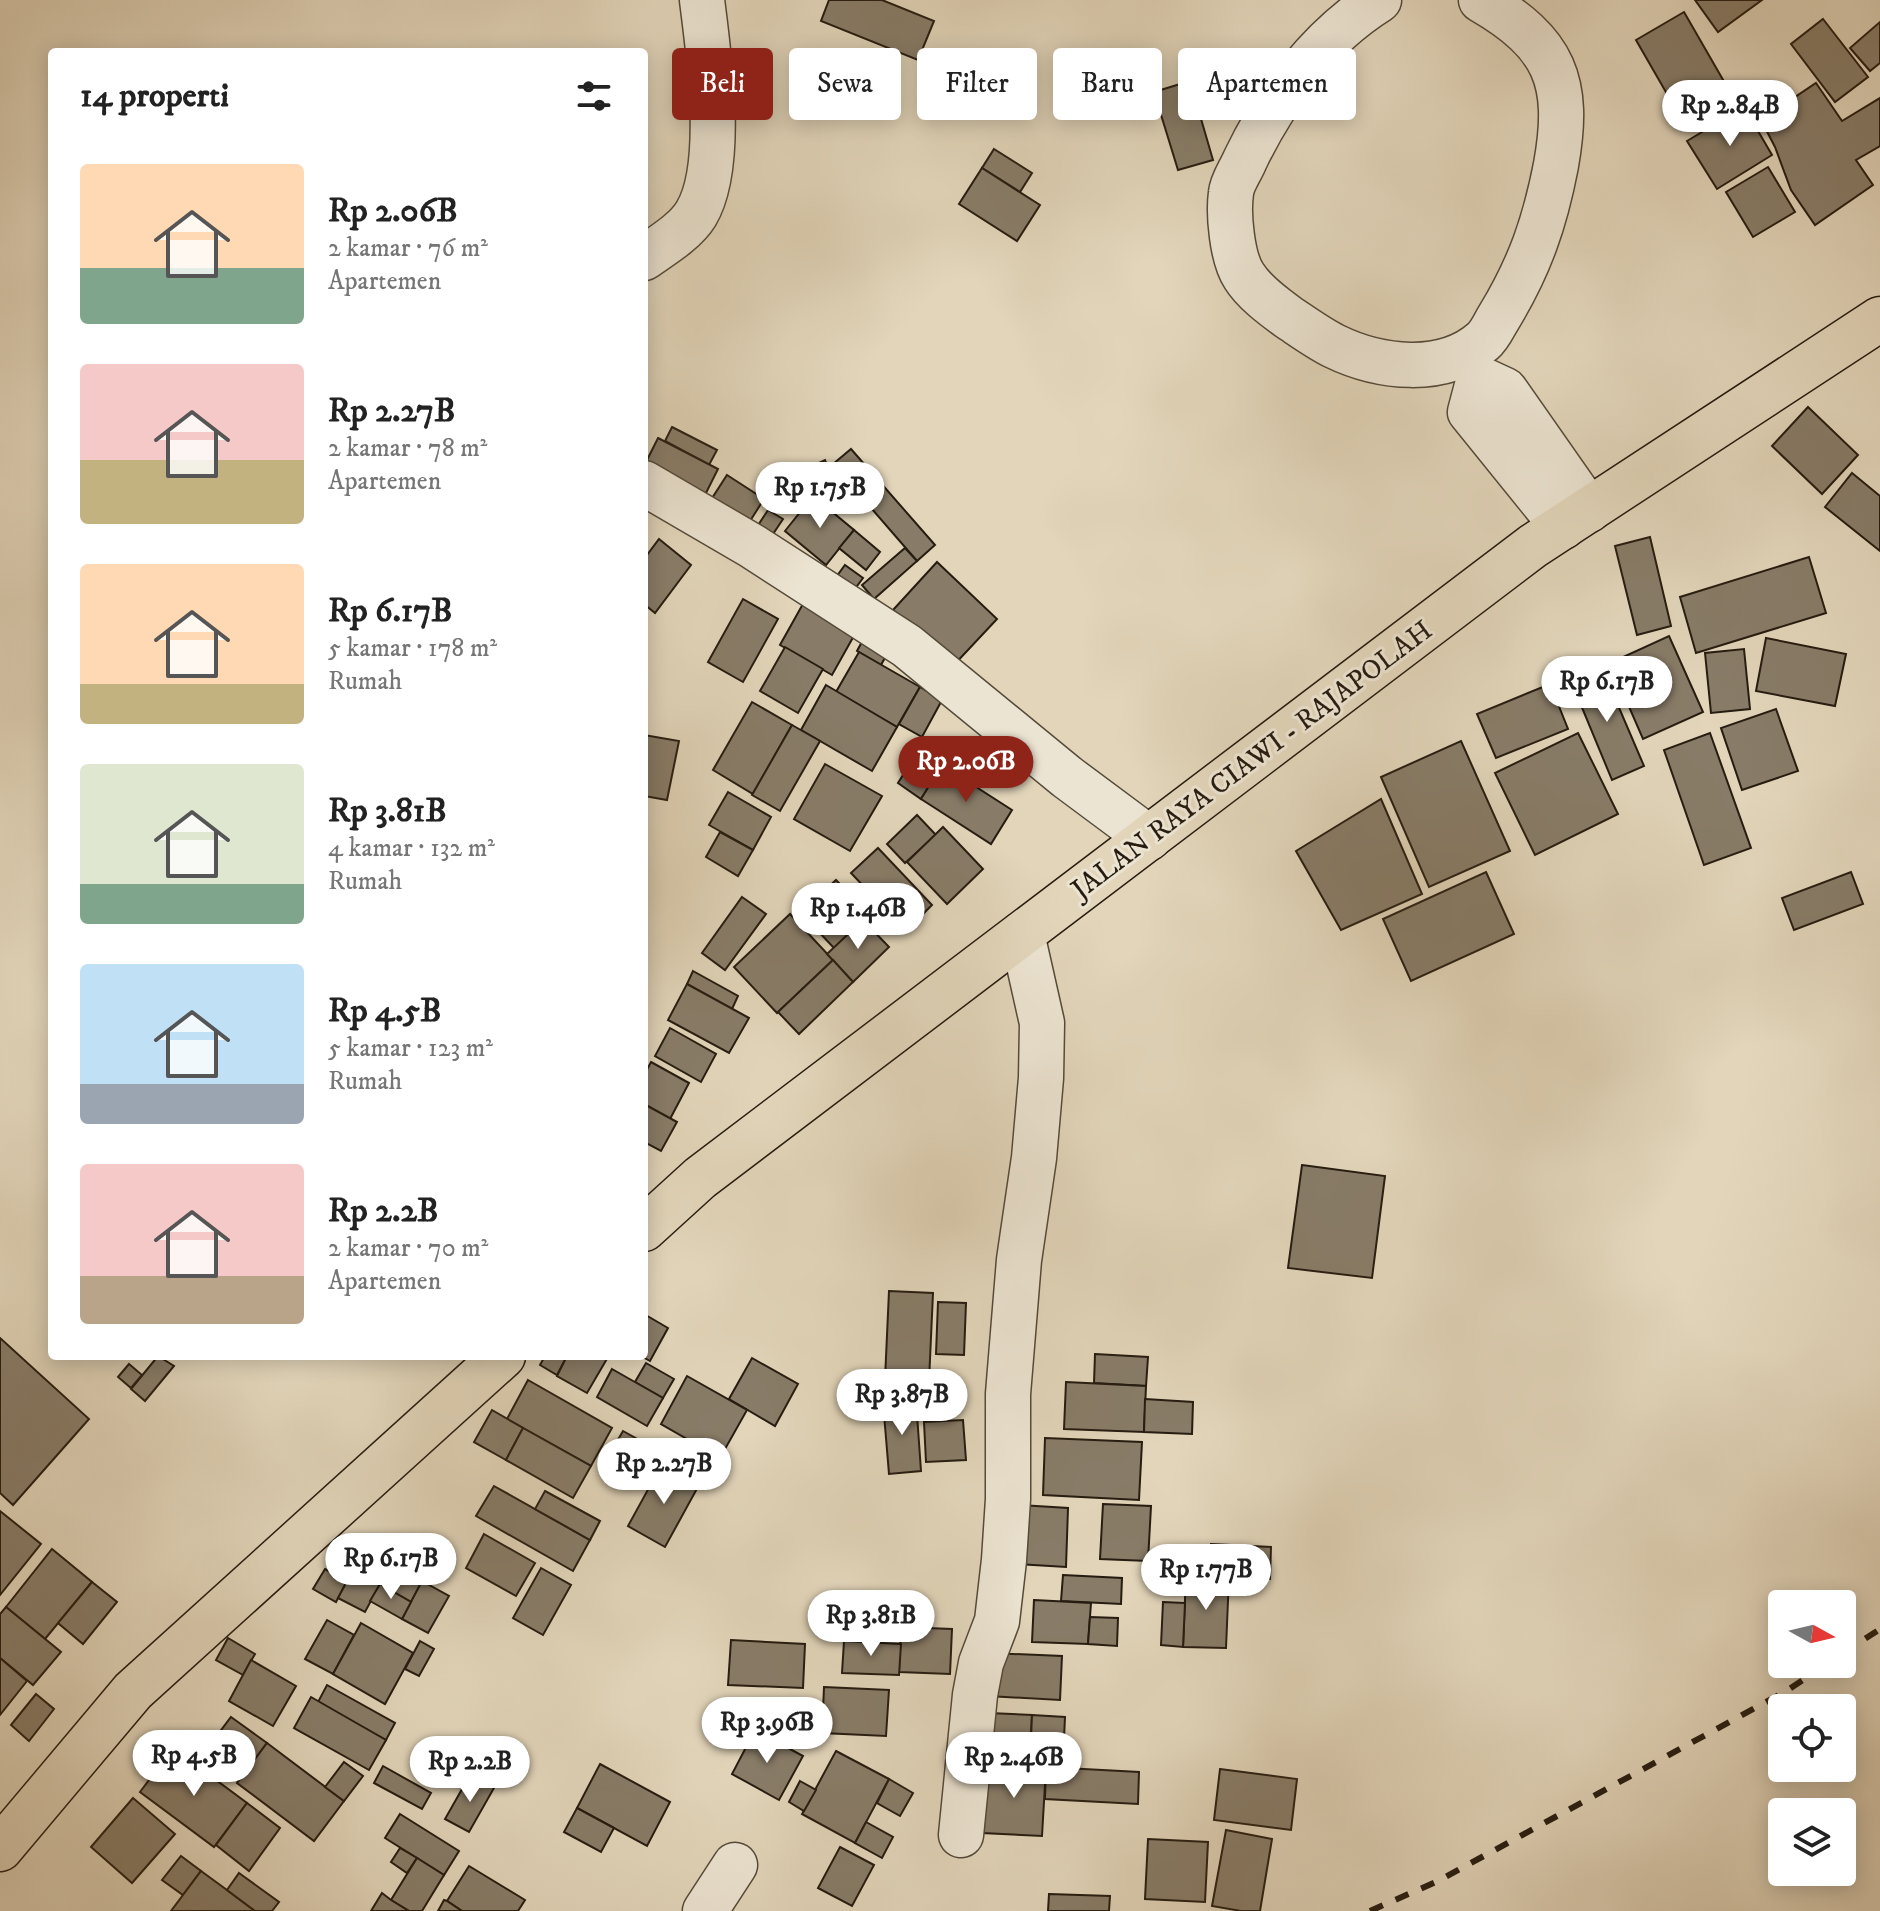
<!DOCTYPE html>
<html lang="id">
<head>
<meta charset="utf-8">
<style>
  :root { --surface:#fff; --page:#f6f6f6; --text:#222; --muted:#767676; --accent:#8f2418 }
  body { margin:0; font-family:"IM FELL DW Pica",serif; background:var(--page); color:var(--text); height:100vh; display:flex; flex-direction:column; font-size:30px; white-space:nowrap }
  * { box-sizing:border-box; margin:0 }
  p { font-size:26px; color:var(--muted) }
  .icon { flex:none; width:44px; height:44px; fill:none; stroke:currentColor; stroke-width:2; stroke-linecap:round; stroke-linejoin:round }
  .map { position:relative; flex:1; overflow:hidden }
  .details { position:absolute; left:48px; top:48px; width:600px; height:1312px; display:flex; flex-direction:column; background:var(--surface); border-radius:8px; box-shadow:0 4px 20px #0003 }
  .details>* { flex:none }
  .banner { position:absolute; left:672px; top:48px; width:760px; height:72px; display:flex; gap:16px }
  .needle { width:52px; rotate:98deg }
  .tools { position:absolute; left:1768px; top:1590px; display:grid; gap:16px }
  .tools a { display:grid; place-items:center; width:88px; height:88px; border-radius:8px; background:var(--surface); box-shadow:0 4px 20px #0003; font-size:40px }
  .price { position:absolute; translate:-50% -68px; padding:0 18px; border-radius:28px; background:#fff; color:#222; font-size:26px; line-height:52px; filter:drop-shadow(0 2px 4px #0008) }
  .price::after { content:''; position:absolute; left:50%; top:48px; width:24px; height:18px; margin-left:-12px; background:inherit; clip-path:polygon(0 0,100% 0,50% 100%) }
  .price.current { background:var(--accent); color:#fff }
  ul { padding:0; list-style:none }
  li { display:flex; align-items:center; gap:24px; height:200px; padding:0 32px }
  li span { display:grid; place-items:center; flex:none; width:224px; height:160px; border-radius:8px; color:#555 }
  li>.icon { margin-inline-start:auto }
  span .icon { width:96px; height:96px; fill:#fffc; stroke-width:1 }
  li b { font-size:34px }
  h2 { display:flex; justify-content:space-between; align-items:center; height:96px; padding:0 32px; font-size:34px }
  .chip { padding:0 28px; border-radius:8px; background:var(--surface); box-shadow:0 4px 20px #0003; font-size:28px; line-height:72px }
  .chip.current { background:var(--accent); color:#fff }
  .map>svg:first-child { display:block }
</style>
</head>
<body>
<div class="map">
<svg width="1880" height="1911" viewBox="0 0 1880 1911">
  <rect width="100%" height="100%" fill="#e2d5ba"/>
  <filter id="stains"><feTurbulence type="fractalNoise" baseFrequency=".0025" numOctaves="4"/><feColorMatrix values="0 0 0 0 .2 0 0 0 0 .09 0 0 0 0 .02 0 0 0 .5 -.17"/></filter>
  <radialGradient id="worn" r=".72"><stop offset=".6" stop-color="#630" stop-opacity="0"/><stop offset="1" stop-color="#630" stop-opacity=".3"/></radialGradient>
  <g fill="#887c68" stroke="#261c10" stroke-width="2">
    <polygon points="829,0 882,0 934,21 918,60 821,21"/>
    <polygon points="1695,0 1762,0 1718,32"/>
    <polygon points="1684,12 1730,92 1682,120 1636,40"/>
    <polygon points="1823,19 1868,77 1835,102 1791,44"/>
    <polygon points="1880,22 1880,63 1870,71 1850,48"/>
    <polygon points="1190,81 1213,160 1178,170 1154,92"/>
    <polygon points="1816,83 1842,121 1880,98 1880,146 1856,160 1873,185 1815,225 1791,190 1775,147 1761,120"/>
    <polygon points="1744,107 1772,155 1717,189 1687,141"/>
    <polygon points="994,149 1032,173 1020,192 982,168"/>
    <polygon points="1768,167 1795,212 1753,237 1726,192"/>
    <polygon points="982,168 1040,205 1017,241 959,204"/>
    <polygon points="1808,407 1858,455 1822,494 1772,446"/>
    <polygon points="672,427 717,450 709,465 665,441"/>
    <polygon points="658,438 718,469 700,505 644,466"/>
    <polygon points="851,449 935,545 917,561 833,464"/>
    <polygon points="825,460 833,480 803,493 795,474"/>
    <polygon points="1852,473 1880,496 1880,551 1825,507"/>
    <polygon points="727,475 764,499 745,529 707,506"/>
    <polygon points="789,480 801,498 781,511 769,493"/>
    <polygon points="813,496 854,530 826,565 785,531"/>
    <polygon points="768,510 783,519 769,540 755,530"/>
    <polygon points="854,530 880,552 866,570 839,548"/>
    <polygon points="1650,537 1671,626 1637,635 1615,546"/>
    <polygon points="659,539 691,565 655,613 644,604 644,559"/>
    <polygon points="905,548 917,561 874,599 862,585"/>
    <polygon points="1809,557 1826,613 1696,653 1680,597"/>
    <polygon points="937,562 997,619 952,667 893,610"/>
    <polygon points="845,565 863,578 848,598 831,584"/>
    <polygon points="743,599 778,619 743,682 708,662"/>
    <polygon points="804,602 856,632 832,675 780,645"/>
    <polygon points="1669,636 1703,712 1643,739 1610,663"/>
    <polygon points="1766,638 1846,654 1835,706 1756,691"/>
    <polygon points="863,640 887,654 881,665 857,651"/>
    <polygon points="785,647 823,669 798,713 760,691"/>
    <polygon points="1744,649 1750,709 1711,713 1705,653"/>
    <polygon points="859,652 920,687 897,727 836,692"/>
    <polygon points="1602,668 1644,766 1612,780 1571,681"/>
    <polygon points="1550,684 1568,729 1496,758 1477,714"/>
    <polygon points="826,685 897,727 872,771 801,730"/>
    <polygon points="920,687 942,700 922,737 899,724"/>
    <polygon points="752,702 792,725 753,794 713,770"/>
    <polygon points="1776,709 1798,771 1742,790 1721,728"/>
    <polygon points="792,725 820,741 780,811 752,795"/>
    <polygon points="1578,733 1618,814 1535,855 1495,773"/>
    <polygon points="1710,733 1751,848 1704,865 1664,750"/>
    <polygon points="644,735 679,741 667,800 644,796"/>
    <polygon points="1461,741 1510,851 1429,887 1381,777"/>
    <polygon points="918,751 942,766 921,799 898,783"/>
    <polygon points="825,764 882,796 850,851 794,819"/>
    <polygon points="942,765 1012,810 991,844 921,799"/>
    <polygon points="728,792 771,817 753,850 709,825"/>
    <polygon points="1381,799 1422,894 1341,930 1296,851"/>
    <polygon points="917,815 936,835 905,863 887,844"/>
    <polygon points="943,827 983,869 947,904 907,862"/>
    <polygon points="720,832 753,850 738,876 706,857"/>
    <polygon points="878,848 932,905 906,931 851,873"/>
    <polygon points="1486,872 1514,934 1411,981 1383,919"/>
    <polygon points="1851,872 1863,904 1794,930 1782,898"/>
    <polygon points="836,880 869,915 834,948 801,913"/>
    <polygon points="742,897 766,914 725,970 702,953"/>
    <polygon points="790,914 833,960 777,1013 734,967"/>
    <polygon points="863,920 889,947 853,982 827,954"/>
    <polygon points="833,960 853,982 799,1034 778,1012"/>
    <polygon points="693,971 738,996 732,1009 687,984"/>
    <polygon points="687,984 749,1018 729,1053 668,1020"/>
    <polygon points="670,1028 716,1054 701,1082 655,1056"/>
    <polygon points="651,1062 689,1083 670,1119 644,1104 644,1075"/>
    <polygon points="644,1104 677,1122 661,1151 644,1142"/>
    <polygon points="1302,1165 1385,1176 1372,1278 1288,1268"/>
    <polygon points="889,1291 933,1293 929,1381 885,1379"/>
    <polygon points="938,1302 966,1303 964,1355 936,1354"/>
    <polygon points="644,1314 668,1328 650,1361 641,1356 644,1356"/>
    <polygon points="0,1338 89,1419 13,1505 0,1493"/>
    <polygon points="1095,1354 1148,1357 1146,1386 1094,1383"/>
    <polygon points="158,1356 174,1366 145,1401 131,1389"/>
    <polygon points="545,1356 567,1356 557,1375 540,1365"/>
    <polygon points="567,1356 608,1357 587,1393 557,1376"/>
    <polygon points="752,1358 798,1384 775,1426 729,1399"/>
    <polygon points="646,1363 674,1379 663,1398 635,1382"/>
    <polygon points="129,1364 142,1375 131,1388 118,1377"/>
    <polygon points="612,1369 663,1398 647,1426 597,1397"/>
    <polygon points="687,1376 747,1410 720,1458 661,1424"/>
    <polygon points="528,1380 612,1428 591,1466 507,1419"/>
    <polygon points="1066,1382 1146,1386 1144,1432 1064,1429"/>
    <polygon points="1145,1399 1193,1402 1192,1434 1144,1432"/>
    <polygon points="916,1400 921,1471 889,1474 883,1402"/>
    <polygon points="492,1410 523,1428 506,1460 474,1442"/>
    <polygon points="963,1420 966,1460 926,1462 924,1422"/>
    <polygon points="523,1428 591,1466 573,1498 506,1460"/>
    <polygon points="623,1431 657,1450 636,1487 602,1467"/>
    <polygon points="1045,1438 1142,1442 1139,1500 1043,1495"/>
    <polygon points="662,1464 699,1485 665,1547 628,1526"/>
    <polygon points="494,1486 590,1540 573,1571 476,1516"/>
    <polygon points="545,1491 600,1521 590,1540 535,1509"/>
    <polygon points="1103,1504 1151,1506 1148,1561 1100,1559"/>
    <polygon points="1020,1505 1068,1508 1066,1567 1017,1564"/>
    <polygon points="0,1511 41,1544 0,1595"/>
    <polygon points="484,1534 535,1563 516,1596 466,1568"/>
    <polygon points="390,1544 430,1566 411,1602 370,1579"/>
    <polygon points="1211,1544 1271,1547 1270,1579 1210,1576"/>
    <polygon points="52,1549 92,1582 45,1639 6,1607"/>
    <polygon points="541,1568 571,1585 543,1635 513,1618"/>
    <polygon points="325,1569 347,1581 336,1602 313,1589"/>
    <polygon points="353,1570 380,1584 365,1612 338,1598"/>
    <polygon points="1063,1575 1122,1578 1121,1604 1061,1601"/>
    <polygon points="1186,1575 1229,1577 1226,1648 1183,1647"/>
    <polygon points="422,1581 449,1596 428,1633 402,1619"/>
    <polygon points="92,1582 117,1602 83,1644 58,1623"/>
    <polygon points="380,1584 411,1602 402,1619 370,1601"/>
    <polygon points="1034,1600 1091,1603 1088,1644 1032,1642"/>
    <polygon points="1163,1602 1185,1603 1183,1647 1161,1645"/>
    <polygon points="6,1607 61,1652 33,1685 0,1658 0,1614"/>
    <polygon points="1090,1617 1118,1618 1117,1646 1088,1644"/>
    <polygon points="327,1620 354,1635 333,1674 305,1659"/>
    <polygon points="361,1623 413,1653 385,1704 333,1674"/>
    <polygon points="901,1627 952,1629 950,1674 899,1672"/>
    <polygon points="228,1638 255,1654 243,1675 216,1660"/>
    <polygon points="731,1640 805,1644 803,1688 728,1685"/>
    <polygon points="420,1641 434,1649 419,1676 405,1669"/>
    <polygon points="844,1641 901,1644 899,1675 842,1673"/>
    <polygon points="990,1653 1062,1656 1060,1700 988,1696"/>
    <polygon points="0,1658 27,1681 0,1715"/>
    <polygon points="251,1660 296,1686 273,1726 229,1701"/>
    <polygon points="327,1685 395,1723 386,1740 318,1702"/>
    <polygon points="824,1687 889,1690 886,1736 822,1733"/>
    <polygon points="36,1694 54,1709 29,1741 11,1725"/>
    <polygon points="311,1697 386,1740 369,1770 294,1728"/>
    <polygon points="989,1713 1032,1715 1030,1758 986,1756"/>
    <polygon points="1032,1715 1065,1717 1064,1739 1031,1738"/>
    <polygon points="231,1717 267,1743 239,1781 203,1754"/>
    <polygon points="755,1730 803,1756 779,1800 732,1774"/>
    <polygon points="267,1743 344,1801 314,1841 237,1783"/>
    <polygon points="173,1748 247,1803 214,1847 140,1792"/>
    <polygon points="836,1751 889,1779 855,1843 802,1814"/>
    <polygon points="344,1762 363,1776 344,1801 325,1787"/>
    <polygon points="600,1764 670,1802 647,1846 577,1808"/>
    <polygon points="986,1765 1046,1767 1042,1836 982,1833"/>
    <polygon points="383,1766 431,1793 422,1809 374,1783"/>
    <polygon points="1046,1767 1139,1772 1138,1804 1045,1799"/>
    <polygon points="1220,1769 1297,1779 1291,1830 1214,1820"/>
    <polygon points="470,1775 494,1788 469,1832 445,1819"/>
    <polygon points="889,1779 913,1793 900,1816 877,1803"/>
    <polygon points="800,1781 816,1790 804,1811 789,1802"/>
    <polygon points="133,1798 175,1834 132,1883 91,1847"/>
    <polygon points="247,1803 280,1828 249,1871 216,1845"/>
    <polygon points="577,1808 614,1828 601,1852 564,1832"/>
    <polygon points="400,1814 459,1851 444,1875 385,1838"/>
    <polygon points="866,1822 893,1837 882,1858 855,1843"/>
    <polygon points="1226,1830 1272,1839 1260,1911 1241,1911 1212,1906"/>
    <polygon points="1148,1839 1208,1842 1205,1902 1145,1899"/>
    <polygon points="840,1847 874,1865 852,1906 818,1888"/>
    <polygon points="400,1848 417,1858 407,1873 391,1862"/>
    <polygon points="181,1856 201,1871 183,1895 162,1880"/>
    <polygon points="417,1858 444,1875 422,1911 409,1911 391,1900"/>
    <polygon points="469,1866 525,1900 518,1911 462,1911 447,1901"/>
    <polygon points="201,1871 227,1890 255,1911 171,1911"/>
    <polygon points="239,1873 279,1902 272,1911 255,1911 227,1890"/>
    <polygon points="382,1893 391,1900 409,1911 371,1911"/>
    <polygon points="1049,1894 1110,1896 1109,1911 1048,1911"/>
    <polygon points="444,1900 447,1901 462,1911 438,1911"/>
  </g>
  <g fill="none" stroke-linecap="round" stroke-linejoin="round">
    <g stroke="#554a3a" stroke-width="47">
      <g id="minor">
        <path d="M1379,0C1320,37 1275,97 1245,160C1241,170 1232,182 1231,193C1228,214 1232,258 1244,276C1254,292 1273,306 1288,317C1303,327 1318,338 1334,346C1379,368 1443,376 1483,341C1490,335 1494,325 1499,317C1530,266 1545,222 1556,165C1571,81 1555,43 1481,0"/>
        <path d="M644,258C661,246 685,232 696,214C725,166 709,55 702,0"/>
        <polyline points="644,483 752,546 907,646 1067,777 1149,838"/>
        <polyline points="1563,527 1470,412 1479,378 1505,390 1589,510"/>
        <polyline points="961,1835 975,1695 981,1663 997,1621 1004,1560 1008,1499 1008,1394 1019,1260 1034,1158 1041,1078 1042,1023 1022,934"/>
        <polyline points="705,1911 735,1865"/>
      </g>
    </g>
    <g stroke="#261c10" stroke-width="47">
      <g id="highway">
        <polyline points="644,1229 700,1178 1533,546 1880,319"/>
        <polyline points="0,1849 133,1691 503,1356"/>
      </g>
    </g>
    <use href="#minor" stroke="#ece4d2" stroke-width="44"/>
    <use href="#highway" stroke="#e2d5ba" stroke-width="44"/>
    <g stroke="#261c10" stroke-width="6" stroke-dasharray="14 14" stroke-linecap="butt">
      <polyline points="1842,1654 1880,1629"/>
      <polyline points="1370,1911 1438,1881 1788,1690 1827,1664"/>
    </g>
  </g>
  <g text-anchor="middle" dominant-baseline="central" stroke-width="6" stroke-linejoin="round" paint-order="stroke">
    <g font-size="28" fill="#261c10" stroke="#ece4d2">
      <text transform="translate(1252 760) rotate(-37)">JALAN RAYA CIAWI - RAJAPOLAH</text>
    </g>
  </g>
  <rect width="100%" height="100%" filter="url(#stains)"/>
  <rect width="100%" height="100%" fill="url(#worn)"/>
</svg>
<div class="tools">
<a><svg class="needle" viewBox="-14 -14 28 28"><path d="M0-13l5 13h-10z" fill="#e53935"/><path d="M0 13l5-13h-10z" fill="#767676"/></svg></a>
<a><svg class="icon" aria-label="locate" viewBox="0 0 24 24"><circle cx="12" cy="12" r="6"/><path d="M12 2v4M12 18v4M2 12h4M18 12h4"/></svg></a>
<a><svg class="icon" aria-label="layers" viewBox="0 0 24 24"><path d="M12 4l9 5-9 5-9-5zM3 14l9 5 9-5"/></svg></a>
</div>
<b class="price" style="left:1730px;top:148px">Rp 2.84B</b>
<b class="price" style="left:820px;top:530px">Rp 1.75B</b>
<b class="price" style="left:1607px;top:724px">Rp 6.17B</b>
<b class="price current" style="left:966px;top:804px">Rp 2.06B</b>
<b class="price" style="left:858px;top:951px">Rp 1.46B</b>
<b class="price" style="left:902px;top:1437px">Rp 3.87B</b>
<b class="price" style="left:664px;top:1506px">Rp 2.27B</b>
<b class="price" style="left:391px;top:1601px">Rp 6.17B</b>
<b class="price" style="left:1206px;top:1612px">Rp 1.77B</b>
<b class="price" style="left:871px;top:1658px">Rp 3.81B</b>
<b class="price" style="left:767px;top:1765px">Rp 3.96B</b>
<b class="price" style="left:194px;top:1798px">Rp 4.5B</b>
<b class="price" style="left:1014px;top:1800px">Rp 2.46B</b>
<b class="price" style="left:470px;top:1804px">Rp 2.2B</b>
<div class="banner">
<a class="chip current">Beli</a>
<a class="chip">Sewa</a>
<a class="chip">Filter</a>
<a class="chip">Baru</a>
<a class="chip">Apartemen</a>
</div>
<section class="details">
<h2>14 properti<svg class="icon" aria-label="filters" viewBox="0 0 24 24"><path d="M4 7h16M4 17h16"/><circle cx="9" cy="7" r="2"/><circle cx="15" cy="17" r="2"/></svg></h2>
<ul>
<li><span style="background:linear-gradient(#ffd9b3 65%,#7fa58c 0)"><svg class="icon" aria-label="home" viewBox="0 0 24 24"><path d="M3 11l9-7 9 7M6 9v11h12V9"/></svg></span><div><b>Rp 2.06B</b><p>2 kamar · 76 m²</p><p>Apartemen</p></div></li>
<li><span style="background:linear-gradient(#f6c9c9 60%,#c2b280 0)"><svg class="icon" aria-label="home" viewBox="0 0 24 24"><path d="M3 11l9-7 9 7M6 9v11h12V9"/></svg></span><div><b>Rp 2.27B</b><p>2 kamar · 78 m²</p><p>Apartemen</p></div></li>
<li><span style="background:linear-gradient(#ffd9b3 75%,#c2b280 0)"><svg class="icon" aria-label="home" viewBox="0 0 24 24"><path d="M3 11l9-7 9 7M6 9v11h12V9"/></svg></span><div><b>Rp 6.17B</b><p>5 kamar · 178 m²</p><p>Rumah</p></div></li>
<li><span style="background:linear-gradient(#dfe7d0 75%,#7fa58c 0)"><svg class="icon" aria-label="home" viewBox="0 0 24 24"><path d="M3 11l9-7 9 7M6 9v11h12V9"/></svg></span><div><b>Rp 3.81B</b><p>4 kamar · 132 m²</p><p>Rumah</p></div></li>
<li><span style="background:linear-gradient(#bfe0f5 75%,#9aa5b1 0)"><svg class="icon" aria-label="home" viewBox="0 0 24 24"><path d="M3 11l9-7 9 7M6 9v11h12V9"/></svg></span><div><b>Rp 4.5B</b><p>5 kamar · 123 m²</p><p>Rumah</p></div></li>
<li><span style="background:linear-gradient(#f6c9c9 70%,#b9a48a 0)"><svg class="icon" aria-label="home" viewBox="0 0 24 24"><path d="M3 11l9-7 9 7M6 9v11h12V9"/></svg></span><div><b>Rp 2.2B</b><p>2 kamar · 70 m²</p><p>Apartemen</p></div></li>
</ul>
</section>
</div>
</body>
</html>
